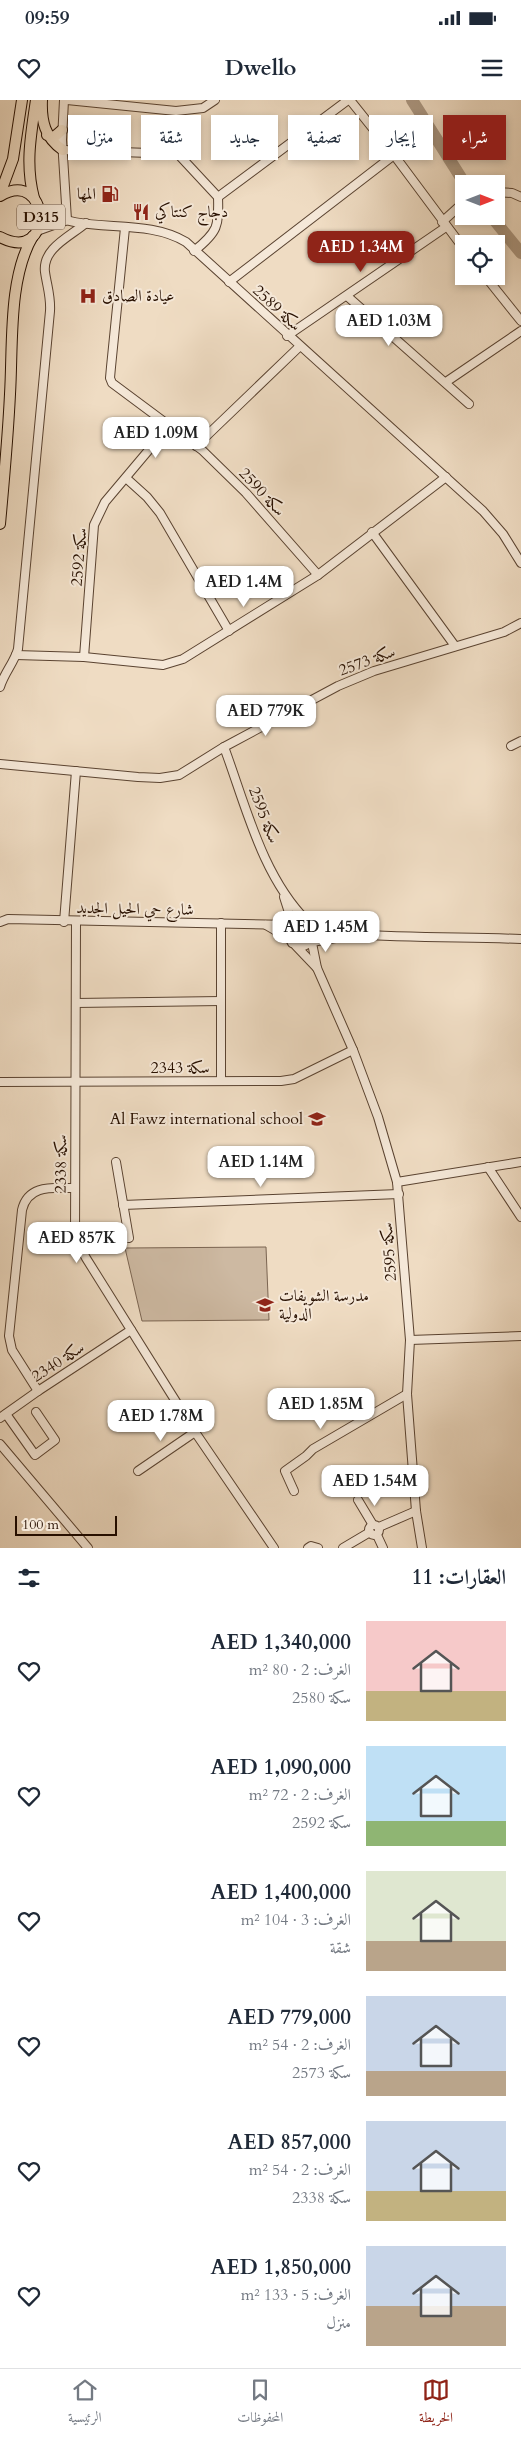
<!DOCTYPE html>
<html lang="ar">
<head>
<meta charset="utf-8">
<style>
  :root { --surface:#fff; --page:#f6f6f7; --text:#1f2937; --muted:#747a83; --line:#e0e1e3; --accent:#8f2418 }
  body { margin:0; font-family:Cardo,Amiri,serif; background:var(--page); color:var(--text); direction:rtl; height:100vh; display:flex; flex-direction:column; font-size:19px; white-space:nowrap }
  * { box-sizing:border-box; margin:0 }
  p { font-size:16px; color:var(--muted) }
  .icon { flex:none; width:28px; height:28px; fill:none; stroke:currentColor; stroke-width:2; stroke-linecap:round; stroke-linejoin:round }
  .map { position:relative; height:1448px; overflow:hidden; direction:ltr }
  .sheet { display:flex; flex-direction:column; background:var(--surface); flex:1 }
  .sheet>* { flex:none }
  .hud { position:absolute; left:15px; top:15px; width:491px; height:45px; direction:rtl; display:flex; gap:10px }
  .needle { width:32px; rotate:90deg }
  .tools { position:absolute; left:455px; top:75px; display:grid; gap:10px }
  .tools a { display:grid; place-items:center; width:50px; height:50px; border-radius:0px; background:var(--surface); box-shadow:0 2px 8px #0003; font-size:25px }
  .scale { position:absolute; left:15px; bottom:12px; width:102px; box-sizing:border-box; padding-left:5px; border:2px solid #281000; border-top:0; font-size:14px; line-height:18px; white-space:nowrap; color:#281000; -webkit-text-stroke:4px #f5e8d8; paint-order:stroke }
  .price { position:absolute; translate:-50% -42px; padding:0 11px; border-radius:10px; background:#fff; color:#222; font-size:16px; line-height:32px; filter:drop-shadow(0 1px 2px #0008) }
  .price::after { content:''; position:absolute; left:50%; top:30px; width:15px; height:11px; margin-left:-8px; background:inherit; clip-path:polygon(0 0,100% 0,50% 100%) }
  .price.active { background:var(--accent); color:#fff }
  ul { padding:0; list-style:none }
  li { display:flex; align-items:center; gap:15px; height:125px; padding:0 15px }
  li span { display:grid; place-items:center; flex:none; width:140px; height:100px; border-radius:0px; color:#555 }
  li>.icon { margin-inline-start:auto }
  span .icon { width:60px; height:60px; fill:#fffc; stroke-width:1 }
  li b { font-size:21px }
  h2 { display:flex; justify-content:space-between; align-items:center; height:60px; padding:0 15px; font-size:21px }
  .chip { padding:0 18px; border-radius:0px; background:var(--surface); box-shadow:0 2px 8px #0003; font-size:18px; line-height:45px }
  .chip.active { background:var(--accent); color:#fff }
  .status { display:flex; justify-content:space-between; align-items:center; height:35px; padding:0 25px; background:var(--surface); direction:ltr }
  .status svg { height:14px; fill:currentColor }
  header { display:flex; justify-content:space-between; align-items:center; height:65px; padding:0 15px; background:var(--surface); font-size:22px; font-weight:700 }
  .tabs { display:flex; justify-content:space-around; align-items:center; height:70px; border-top:1px solid var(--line); background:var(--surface); font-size:14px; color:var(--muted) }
  .tabs a { display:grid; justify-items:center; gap:2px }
  .tabs .active { color:var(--accent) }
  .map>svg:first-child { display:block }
</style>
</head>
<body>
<div class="status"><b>09:59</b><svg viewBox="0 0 49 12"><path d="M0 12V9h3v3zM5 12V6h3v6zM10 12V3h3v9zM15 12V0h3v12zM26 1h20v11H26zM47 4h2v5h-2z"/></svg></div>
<header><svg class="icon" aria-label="menu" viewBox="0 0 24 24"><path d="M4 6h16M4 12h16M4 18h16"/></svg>Dwello<svg class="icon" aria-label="heart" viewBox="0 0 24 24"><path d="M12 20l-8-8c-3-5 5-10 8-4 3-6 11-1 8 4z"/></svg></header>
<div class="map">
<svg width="521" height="1448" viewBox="0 0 521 1448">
  <rect width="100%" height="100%" fill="#efdcc3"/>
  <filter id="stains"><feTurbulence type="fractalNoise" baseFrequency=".004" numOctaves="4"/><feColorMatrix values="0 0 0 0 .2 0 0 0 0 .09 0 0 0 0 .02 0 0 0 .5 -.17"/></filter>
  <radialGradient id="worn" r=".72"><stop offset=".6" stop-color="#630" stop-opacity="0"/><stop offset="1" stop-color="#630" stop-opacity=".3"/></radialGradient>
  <polygon fill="#cdb9a2" stroke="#7a6451" points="266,1147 269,1220 142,1221 125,1148"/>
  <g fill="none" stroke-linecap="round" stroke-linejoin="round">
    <g stroke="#ab9781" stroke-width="12">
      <polyline points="412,0 465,84"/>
      <polyline points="491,116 521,153"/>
    </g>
    <g stroke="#5a4331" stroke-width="10">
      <g id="minor">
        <polyline points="64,0 62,40 67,120"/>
        <polyline points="67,0 176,11 203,8 215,0"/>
        <polyline points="350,0 394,55 464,149"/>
        <polyline points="63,50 178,54 218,97"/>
        <polyline points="496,92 512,93 521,97"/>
        <path d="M41,110C84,136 143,116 186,142L483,411L503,434L521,463"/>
        <polyline points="442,122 464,102"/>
        <polyline points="125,128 111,267 110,278 112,283 202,350 246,393 318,475"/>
        <polyline points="37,131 65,121"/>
        <path d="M194,151C218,132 219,126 218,97L348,0"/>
        <polyline points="485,176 521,221"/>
        <polyline points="229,182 394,55"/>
        <polyline points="347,196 469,304"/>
        <polyline points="287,236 446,127"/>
        <polyline points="446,282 521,231"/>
        <polyline points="196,346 299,247"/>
        <polyline points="126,378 147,397 160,413 229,531"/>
        <polyline points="372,432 455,546"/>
        <polyline points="16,555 84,557 163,565 183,559 318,475 446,377"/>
        <polyline points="84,557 94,425 105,402 169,326"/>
        <path d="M0,587C4,573 14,563 18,549L50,211C51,197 47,186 45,172C42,148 71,136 86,123"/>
        <polyline points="511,646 521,641"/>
        <path d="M224,647C246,706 262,776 307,821"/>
        <polyline points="0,664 138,677 160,678 179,675 224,647 338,586 374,571 504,532 521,523"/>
        <polyline points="284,797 293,825"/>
        <polyline points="0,822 8,819 292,825"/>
        <polyline points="64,822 76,671"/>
        <polyline points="76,822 75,1137 86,1158 195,1332 274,1448"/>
        <path d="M311,824L315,835L312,842L302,847L292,843C287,835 288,824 299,821C305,819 311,823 316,826C327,832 341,833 353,834C409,838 465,837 521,839"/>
        <polyline points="266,825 290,839"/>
        <polyline points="312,842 347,836"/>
        <polyline points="312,843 317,868 353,950 378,1017 397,1082 410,1240 407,1294 416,1411 422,1448"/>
        <polyline points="296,846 317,868"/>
        <polyline points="76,903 221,901"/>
        <polyline points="221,981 221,823"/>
        <polyline points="0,982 281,981 294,979 353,950"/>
        <polyline points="116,1062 129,1138"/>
        <polyline points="488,1067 521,1117"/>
        <polyline points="397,1082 521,1062"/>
        <polyline points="123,1105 399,1094"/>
        <polyline points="410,1240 521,1236"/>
        <path d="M38,1291L12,1250L9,1236L22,1110C28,1084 53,1088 74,1088"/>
        <polyline points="6,1314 35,1355 55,1340 36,1312"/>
        <polyline points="0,1318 38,1291 131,1230"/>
        <polyline points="0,1344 88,1448"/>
        <polyline points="138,1371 195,1332"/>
        <polyline points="294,1391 285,1371 306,1356 313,1349 407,1294"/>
        <polyline points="358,1400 373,1425"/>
        <circle cx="374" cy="1430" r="5"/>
        <polyline points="379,1427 416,1411"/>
        <polyline points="377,1435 383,1448"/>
        <polyline points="308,1448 311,1446 318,1448"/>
        <polyline points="343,1448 370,1432"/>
      </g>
    </g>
    <g stroke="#281000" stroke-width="12">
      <g id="major">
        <path d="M42,0C41,21 45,38 63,50"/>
        <polyline points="47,35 54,37 62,30"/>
        <polyline points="0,94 13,59 22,0"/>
        <path d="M0,96C50,66 56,166 0,137"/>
        <path d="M34,98C25,65 31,34 36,0"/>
        <path d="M0,424C4,380 8,337 10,294C13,245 8,178 33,136"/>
      </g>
    </g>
    <use href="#minor" stroke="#f5e8d8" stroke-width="8"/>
    <use href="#major" stroke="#efdcc3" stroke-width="10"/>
  </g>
  <defs>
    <g id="fuel-bare" transform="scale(1.35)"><path d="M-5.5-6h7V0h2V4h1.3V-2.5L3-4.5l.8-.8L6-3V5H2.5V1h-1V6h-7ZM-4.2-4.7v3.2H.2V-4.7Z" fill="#8f2418" stroke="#f5e8d8" stroke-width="2.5" paint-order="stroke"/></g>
    <g id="restaurant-bare" transform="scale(1.35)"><path d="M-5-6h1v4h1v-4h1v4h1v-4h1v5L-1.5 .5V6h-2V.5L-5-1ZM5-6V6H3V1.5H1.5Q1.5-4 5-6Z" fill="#8f2418" stroke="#f5e8d8" stroke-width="2.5" paint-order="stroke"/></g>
    <g id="hospital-bare" transform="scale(1.35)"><path d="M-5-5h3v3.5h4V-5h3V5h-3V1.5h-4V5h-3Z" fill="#8f2418" stroke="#f5e8d8" stroke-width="2.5" paint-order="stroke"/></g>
    <g id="school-bare" transform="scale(1.35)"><path d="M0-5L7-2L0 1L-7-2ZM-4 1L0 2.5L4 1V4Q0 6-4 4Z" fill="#8f2418" stroke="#f5e8d8" stroke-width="2.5" paint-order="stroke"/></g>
  </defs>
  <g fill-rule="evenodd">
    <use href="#fuel-bare" x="110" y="94"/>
    <use href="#restaurant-bare" x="141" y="112"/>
    <use href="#hospital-bare" x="88" y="196"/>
    <use href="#school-bare" x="317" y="1019"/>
    <use href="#school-bare" x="265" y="1205"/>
  </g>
  <g text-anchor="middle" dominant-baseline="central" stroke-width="4" stroke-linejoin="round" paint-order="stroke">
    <rect fill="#f5e8d8" stroke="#665141" stroke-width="1" x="17" y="104.5" width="48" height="25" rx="4"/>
    <g font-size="15" font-weight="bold" fill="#281000">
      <text x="41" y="117">D315</text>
    </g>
    <g font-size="16" fill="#281000" stroke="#f5e8d8" text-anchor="start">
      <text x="96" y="94" text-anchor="end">المها</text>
      <text x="155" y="112">دجاج كنتاكي</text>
      <text x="102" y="196">عيادة الصادق</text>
      <text x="303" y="1019" text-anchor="end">Al Fawz international school</text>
      <text x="279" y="1196">مدرسة الشويفات<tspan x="279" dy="18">الدولية</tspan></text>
    </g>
    <g font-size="16" fill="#281000" stroke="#f5e8d8">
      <text transform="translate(277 208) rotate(43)">سكة 2589</text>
      <text transform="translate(262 392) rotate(47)">سكة 2590</text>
      <text transform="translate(79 457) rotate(-85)">سكة 2592</text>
      <text transform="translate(367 561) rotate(-20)">سكة 2573</text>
      <text transform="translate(264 715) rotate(69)">سكة 2595</text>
      <text transform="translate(135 809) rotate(1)">شارع حي الحيل الجديد</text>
      <text x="180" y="968">سكة 2343</text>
      <text transform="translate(61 1064) rotate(-89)">سكة 2338</text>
      <text transform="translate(389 1152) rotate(-94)">سكة 2595</text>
      <text transform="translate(58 1262) rotate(-33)">سكة 2340</text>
    </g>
  </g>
  <rect width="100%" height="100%" filter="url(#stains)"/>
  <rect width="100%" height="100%" fill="url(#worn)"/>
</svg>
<div class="tools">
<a><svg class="needle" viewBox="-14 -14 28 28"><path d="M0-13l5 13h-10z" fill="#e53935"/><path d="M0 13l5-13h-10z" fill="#747a83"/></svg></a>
<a><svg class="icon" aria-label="locate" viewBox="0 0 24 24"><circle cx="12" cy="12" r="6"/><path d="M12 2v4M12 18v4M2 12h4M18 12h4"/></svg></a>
</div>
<div class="scale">100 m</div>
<b class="price active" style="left:361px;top:173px">AED 1.34M</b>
<b class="price" style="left:389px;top:247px">AED 1.03M</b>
<b class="price" style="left:156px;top:359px">AED 1.09M</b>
<b class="price" style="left:244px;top:508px">AED 1.4M</b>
<b class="price" style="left:266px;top:637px">AED 779K</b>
<b class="price" style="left:326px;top:853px">AED 1.45M</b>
<b class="price" style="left:261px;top:1088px">AED 1.14M</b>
<b class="price" style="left:77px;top:1164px">AED 857K</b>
<b class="price" style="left:321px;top:1330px">AED 1.85M</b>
<b class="price" style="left:161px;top:1342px">AED 1.78M</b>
<b class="price" style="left:375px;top:1407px">AED 1.54M</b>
<div class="hud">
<a class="chip active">شراء</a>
<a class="chip">إيجار</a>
<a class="chip">تصفية</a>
<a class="chip">جديد</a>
<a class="chip">شقة</a>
<a class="chip">منزل</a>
</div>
</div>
<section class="sheet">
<h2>العقارات: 11<svg class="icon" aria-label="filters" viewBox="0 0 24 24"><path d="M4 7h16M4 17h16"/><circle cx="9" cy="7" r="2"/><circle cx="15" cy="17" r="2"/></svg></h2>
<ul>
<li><span style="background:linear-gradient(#f6c9c9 70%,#c2b280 0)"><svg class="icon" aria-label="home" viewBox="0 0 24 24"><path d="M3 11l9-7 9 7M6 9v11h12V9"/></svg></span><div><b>AED 1,340,000</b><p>الغرف: 2 · 80 m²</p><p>سكة 2580</p></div><svg class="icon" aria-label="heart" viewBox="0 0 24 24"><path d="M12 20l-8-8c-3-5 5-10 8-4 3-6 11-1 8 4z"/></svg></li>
<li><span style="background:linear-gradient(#bfe0f5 75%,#8fb573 0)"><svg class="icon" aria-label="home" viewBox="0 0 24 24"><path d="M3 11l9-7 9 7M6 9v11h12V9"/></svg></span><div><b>AED 1,090,000</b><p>الغرف: 2 · 72 m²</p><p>سكة 2592</p></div><svg class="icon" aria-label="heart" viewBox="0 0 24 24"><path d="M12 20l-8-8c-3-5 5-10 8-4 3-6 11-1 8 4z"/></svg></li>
<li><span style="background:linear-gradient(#dfe7d0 70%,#b9a48a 0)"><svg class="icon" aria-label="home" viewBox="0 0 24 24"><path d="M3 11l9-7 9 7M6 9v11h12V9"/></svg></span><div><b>AED 1,400,000</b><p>الغرف: 3 · 104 m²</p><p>شقة</p></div><svg class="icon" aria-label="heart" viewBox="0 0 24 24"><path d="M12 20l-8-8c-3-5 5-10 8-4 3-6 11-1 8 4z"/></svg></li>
<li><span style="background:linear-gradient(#c9d6e8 75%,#b9a48a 0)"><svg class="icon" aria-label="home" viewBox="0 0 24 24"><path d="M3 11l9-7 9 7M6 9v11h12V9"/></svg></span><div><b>AED 779,000</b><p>الغرف: 2 · 54 m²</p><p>سكة 2573</p></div><svg class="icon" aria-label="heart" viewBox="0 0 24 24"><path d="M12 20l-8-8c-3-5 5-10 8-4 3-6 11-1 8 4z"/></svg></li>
<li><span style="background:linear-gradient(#c9d6e8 70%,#c2b280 0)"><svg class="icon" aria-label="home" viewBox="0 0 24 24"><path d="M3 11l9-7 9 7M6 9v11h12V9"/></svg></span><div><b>AED 857,000</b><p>الغرف: 2 · 54 m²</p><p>سكة 2338</p></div><svg class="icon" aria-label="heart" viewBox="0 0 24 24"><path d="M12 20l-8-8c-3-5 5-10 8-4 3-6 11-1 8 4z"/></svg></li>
<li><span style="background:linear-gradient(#c9d6e8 60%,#b9a48a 0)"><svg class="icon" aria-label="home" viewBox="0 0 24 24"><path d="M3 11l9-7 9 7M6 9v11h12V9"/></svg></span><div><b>AED 1,850,000</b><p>الغرف: 5 · 133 m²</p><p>منزل</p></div><svg class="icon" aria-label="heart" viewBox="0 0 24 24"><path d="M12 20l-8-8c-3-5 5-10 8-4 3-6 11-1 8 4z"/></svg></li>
</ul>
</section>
<nav class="tabs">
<a class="active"><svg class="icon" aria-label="map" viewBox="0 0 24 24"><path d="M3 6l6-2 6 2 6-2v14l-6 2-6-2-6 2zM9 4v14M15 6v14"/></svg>الخريطة</a>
<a><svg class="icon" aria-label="saved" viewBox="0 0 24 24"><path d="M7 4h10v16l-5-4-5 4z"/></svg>المحفوظات</a>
<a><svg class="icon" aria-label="home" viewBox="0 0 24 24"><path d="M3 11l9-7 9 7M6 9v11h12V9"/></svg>الرئيسية</a>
</nav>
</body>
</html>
